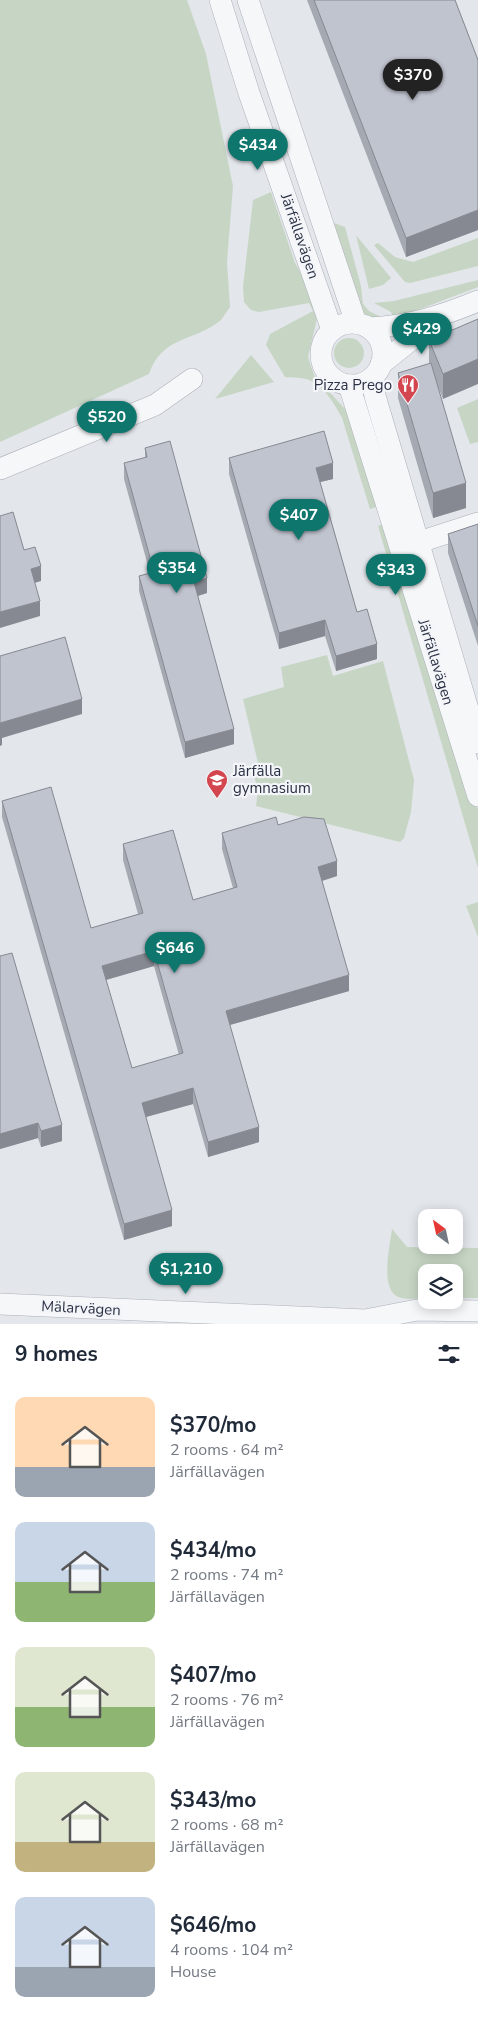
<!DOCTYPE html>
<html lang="en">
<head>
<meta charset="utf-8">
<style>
  :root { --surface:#fff; --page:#f6f6f7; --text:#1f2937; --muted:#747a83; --accent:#0f766e }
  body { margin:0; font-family:"Nunito Sans",sans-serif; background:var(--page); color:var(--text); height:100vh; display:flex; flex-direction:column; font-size:19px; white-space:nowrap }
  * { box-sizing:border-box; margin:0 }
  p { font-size:16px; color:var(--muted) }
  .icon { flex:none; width:28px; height:28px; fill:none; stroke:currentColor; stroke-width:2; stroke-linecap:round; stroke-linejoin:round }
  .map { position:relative; height:1324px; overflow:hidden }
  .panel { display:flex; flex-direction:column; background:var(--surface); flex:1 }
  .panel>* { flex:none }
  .needle { width:32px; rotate:327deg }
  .tools { position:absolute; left:418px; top:1209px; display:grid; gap:10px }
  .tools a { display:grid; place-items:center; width:45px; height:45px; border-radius:10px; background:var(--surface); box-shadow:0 2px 12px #0003; font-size:25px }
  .price { position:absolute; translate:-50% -42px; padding:0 11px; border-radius:18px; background:var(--accent); color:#fff; font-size:16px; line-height:32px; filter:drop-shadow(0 1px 2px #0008) }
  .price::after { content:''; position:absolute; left:50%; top:30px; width:15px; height:11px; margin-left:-8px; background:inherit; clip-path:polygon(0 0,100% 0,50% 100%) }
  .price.on { background:#222; color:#fff }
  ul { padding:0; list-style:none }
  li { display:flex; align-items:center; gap:15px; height:125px; padding:0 15px }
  li span { display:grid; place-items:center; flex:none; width:140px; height:100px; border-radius:10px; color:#555 }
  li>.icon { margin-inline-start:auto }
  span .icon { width:60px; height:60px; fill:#fffc; stroke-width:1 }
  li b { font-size:21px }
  h2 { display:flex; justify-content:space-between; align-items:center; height:60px; padding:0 15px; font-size:21px }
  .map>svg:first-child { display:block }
</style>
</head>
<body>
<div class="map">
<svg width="478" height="1324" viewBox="0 0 478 1324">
  <rect width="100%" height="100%" fill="#e3e6eb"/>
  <g fill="#c7d6c4">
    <path d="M0,0H187L206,54L233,186L227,262L230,307C227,311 224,316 221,320C195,342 162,335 149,374L0,442Z"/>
    <path d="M271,192L295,263L316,299L319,310L308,357L314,375L346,410L379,506L370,509L342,418C335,405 324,386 309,380C302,377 292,378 285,377L266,345L270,334L313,311L309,303L259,312L251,310L244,302L243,287L253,200Z"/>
    <polygon points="334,223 345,227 361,286 363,304 369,311 385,319 377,321 363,313 344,279"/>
    <polygon points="356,235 391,278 383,285 369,289"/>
    <polygon points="478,238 478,266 410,283 405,282 374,245 378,243 395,257 413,262"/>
    <polygon points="478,280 478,287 394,319 391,312 374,303 394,301"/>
    <circle cx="349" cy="353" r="15"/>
    <polygon points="251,355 274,382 215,399"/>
    <polygon points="478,399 478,442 470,444 457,408"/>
    <polygon points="389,522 447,716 478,809 478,868 378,526"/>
    <polygon points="327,655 333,676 383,661 414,780 411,812 404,838 400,842 256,806 258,790 253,772 258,763 243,699 284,687 281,667"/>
    <polygon points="478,902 478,937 466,906"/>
    <path d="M392,1229L407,1247L478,1248V1298H454V1272H426V1298C419,1298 410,1300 402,1298C378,1294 390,1246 392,1229Z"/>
  </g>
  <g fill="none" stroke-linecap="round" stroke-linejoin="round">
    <g stroke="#acb0b9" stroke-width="22">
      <g id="minor">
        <polyline points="220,0 249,93 332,330"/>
        <polyline points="248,0 356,323"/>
        <circle cx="352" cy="354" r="31"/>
        <path d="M369,328C409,326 442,316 478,301"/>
        <polyline points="381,364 435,321"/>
        <polyline points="372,378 375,396 478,743"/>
        <polyline points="349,385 478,796"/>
        <polyline points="0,469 155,405 192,379"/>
        <polyline points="407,546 478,523"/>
        <polyline points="0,1304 365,1320 417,1310 478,1311"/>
      </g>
    </g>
    <use href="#minor" stroke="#f6f7f9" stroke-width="21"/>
  </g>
  <g fill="#a5a9b2" fill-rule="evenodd">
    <polygon points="307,0 455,0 478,60 478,230 406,257"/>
    <polygon points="478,319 443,399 437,384 466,508 433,518 398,398 398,373 429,364 429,340"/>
    <polygon points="145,448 207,593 198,596 234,744 185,758 139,591 139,576 150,573 124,479 124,463 145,458"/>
    <polygon points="229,458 333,479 320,482 357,612 377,659 336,671 325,636 279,649 229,474"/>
    <polygon points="478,524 478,646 448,553 448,534"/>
    <path d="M2,801L91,928L138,914L123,860V844L193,900L233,888L222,849V833L278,825L337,876L322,881L349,991L230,1025L259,1142L208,1157L193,1104L146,1117L172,1226L124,1240L2,817ZM154,966L179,1055L132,1068L106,980Z"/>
    <polygon points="0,956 62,1141 41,1147 38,1138 0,1149"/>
  </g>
  <g fill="#868991">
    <polygon points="478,210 478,230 406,257 406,238"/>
    <polygon points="478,359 478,384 443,399 443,374"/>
    <polygon points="333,463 333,479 316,483 316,468"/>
    <polygon points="466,483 466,508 433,518 433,493"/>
    <polygon points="41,566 41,581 31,584 31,569"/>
    <polygon points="207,578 207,593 194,597 194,582"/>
    <polygon points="40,601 40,616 0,628 0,612"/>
    <polygon points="325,620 325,636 279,649 279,633"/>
    <polygon points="377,644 377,659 336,671 336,656"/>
    <polygon points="82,699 82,714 2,738 2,745 0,746 0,723"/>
    <polygon points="234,729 234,744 185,758 185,742"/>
    <polygon points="337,861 337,876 318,882 318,867"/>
    <polygon points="154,951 154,966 102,981 102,966"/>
    <polygon points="349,975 349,991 226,1026 226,1011"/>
    <polygon points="193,1088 193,1104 142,1118 142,1103"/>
    <polygon points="38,1123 38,1138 0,1149 0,1134"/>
    <polygon points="62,1125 62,1141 41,1147 41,1131"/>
    <polygon points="259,1127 259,1142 208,1157 208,1142"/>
    <polygon points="172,1210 172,1226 124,1240 124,1224"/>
  </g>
  <g fill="#c0c4cf" stroke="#868991" fill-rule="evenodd">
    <polygon points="314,0 455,0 478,60 478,210 406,238"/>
    <polygon points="478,319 478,359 443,374 429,340"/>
    <polygon points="431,363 466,483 433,493 398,373"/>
    <polygon points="324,431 333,463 316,468 357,612 367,609 377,644 336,656 325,620 279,633 229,458"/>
    <polygon points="170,441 207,578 194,582 234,729 185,742 139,576 154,572 124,463 147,457 145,448"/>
    <polygon points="13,512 24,550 35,547 41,566 31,569 40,601 0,612 0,516"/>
    <polygon points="478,524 478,626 448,534"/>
    <polygon points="65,637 82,699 0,723 0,656"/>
    <path d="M51,787L91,928L143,913L123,844L173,830L193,900L237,887L222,833L276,817L278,825L304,817L324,819L337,861L318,867L349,975L226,1011L259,1127L208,1142L193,1088L142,1103L172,1210L124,1224L2,801ZM154,951L183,1053L132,1068L102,966Z"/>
    <polygon points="12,953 62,1125 41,1131 38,1123 0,1134 0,956"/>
  </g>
  <defs>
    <g id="restaurant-pin" transform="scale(1.125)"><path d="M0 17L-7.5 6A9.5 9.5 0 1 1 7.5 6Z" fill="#d3464f" stroke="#f3f5f9"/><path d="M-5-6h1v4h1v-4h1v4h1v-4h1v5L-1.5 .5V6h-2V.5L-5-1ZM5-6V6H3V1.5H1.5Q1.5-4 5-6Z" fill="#fff"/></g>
    <g id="school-pin" transform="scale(1.125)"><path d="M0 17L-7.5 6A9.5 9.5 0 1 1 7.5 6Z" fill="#d3464f" stroke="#f3f5f9"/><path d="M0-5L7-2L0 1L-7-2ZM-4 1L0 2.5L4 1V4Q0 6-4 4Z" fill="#fff"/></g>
  </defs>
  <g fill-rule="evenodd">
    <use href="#restaurant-pin" x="408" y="385"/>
    <use href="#school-pin" x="217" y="780"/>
  </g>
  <g text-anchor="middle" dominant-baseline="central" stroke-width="4.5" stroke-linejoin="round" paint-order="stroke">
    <g font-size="15" fill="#2a3144" stroke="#f3f5f9">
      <text transform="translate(300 236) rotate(71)">Järfällavägen</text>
      <text transform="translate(436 662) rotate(73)">Järfällavägen</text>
      <text transform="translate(81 1308) rotate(3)">Mälarvägen</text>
    </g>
    <g font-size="15" fill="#2a3144" stroke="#f3f5f9" text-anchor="end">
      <text x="392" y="385">Pizza Prego</text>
      <text x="233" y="771" text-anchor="start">Järfälla<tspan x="233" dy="17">gymnasium</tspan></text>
    </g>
  </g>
</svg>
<div class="tools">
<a><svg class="needle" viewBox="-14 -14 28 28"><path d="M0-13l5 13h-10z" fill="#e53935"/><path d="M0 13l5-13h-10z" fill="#747a83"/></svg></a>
<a><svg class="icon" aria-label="layers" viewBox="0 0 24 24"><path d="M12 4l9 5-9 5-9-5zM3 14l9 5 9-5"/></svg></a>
</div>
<b class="price on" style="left:413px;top:101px">$370</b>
<b class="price" style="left:258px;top:171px">$434</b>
<b class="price" style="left:422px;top:355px">$429</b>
<b class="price" style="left:107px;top:443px">$520</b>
<b class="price" style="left:299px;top:541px">$407</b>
<b class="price" style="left:177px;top:594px">$354</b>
<b class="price" style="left:396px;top:596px">$343</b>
<b class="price" style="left:175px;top:974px">$646</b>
<b class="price" style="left:186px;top:1295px">$1,210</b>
</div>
<section class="panel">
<h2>9 homes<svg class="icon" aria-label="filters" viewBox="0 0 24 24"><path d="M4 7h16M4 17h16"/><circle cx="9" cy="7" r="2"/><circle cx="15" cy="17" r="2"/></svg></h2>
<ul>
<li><span style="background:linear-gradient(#ffd9b3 70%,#9aa5b1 0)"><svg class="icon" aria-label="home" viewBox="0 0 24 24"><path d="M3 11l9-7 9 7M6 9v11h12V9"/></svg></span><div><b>$370/mo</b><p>2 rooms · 64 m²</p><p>Järfällavägen</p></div></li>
<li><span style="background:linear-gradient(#c9d6e8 60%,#8fb573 0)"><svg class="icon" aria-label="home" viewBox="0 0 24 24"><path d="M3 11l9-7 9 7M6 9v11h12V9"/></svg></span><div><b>$434/mo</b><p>2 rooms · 74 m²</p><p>Järfällavägen</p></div></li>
<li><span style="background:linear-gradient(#dfe7d0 60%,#8fb573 0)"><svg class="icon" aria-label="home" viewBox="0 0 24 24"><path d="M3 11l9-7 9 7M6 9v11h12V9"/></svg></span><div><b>$407/mo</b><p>2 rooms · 76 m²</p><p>Järfällavägen</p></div></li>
<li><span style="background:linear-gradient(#dfe7d0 70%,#c2b280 0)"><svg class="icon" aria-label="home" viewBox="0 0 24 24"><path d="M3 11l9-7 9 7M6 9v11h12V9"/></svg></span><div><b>$343/mo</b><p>2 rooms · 68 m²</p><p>Järfällavägen</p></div></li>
<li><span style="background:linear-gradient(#c9d6e8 70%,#9aa5b1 0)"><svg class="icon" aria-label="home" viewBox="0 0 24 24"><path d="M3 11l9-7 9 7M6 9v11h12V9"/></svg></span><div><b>$646/mo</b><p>4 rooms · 104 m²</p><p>House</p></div></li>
</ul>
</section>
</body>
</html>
